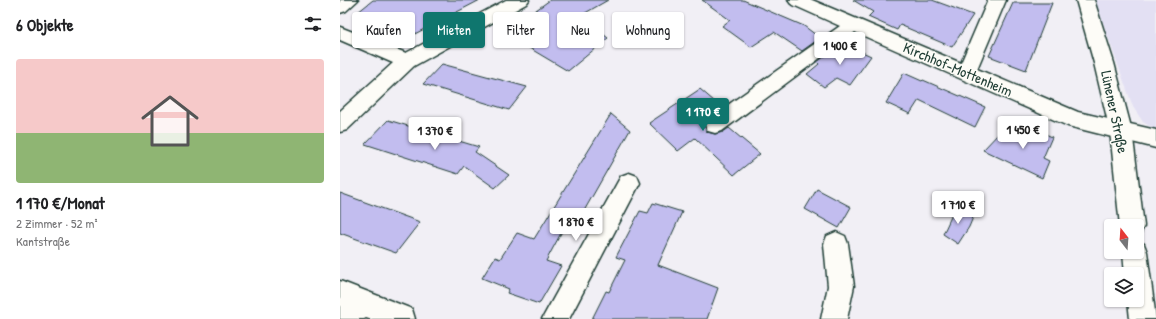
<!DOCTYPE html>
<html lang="de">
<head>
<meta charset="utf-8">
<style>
  :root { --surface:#fff; --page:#f2f2f2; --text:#202124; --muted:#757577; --line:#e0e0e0; --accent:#0f766e }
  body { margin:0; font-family:"Patrick Hand",sans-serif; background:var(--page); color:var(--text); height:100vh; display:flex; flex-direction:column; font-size:15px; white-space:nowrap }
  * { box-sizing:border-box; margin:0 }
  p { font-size:13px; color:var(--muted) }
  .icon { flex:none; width:22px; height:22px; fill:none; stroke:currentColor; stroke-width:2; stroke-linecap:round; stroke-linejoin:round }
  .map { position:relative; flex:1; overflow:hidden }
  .details { display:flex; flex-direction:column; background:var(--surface); width:340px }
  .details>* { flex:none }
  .top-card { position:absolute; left:12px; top:12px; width:380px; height:36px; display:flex; gap:8px }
  .needle { width:26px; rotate:343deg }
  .tools { position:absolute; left:764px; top:219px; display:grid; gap:8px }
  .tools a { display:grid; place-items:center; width:40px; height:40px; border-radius:4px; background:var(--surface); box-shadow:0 1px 3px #0004; font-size:20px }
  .price { position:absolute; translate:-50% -34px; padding:0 9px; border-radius:4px; background:#fff; color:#222; font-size:13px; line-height:26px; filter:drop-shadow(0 1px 2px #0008) }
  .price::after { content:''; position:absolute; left:50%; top:24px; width:12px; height:9px; margin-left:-6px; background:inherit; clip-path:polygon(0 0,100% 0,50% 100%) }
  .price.current { background:var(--accent); color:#fff }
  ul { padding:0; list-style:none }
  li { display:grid; align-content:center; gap:8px; height:212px; padding:0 16px }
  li+li { border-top:1px solid var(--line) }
  li span { display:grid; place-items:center; height:124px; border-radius:4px; color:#555 }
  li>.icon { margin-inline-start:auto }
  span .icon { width:72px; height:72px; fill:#fffc; stroke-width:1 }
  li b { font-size:17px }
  h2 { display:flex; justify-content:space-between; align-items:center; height:48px; padding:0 16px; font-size:17px }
  .pill { padding:0 14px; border-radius:4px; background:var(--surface); box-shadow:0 1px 3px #0004; font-size:14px; line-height:36px }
  .pill.current { background:var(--accent); color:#fff }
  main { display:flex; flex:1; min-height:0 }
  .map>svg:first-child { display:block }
</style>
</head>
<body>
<main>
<section class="details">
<h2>6 Objekte<svg class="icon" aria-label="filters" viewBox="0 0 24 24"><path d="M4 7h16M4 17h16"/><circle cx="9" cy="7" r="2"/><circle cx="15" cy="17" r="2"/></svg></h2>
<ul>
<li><span style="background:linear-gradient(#f6c9c9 60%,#8fb573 0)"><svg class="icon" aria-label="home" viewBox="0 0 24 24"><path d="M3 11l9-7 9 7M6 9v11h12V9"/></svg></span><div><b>1 170 €/Monat</b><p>2 Zimmer · 52 m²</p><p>Kantstraße</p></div></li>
</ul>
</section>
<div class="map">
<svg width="816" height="319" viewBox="0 0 816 319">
  <rect width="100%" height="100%" fill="#f1eff5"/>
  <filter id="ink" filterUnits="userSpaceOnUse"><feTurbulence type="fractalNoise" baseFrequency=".025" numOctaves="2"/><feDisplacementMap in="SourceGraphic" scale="8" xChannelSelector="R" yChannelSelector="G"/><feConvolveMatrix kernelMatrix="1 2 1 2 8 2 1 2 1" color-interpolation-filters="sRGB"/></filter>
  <g filter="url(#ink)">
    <polygon fill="#e3e0f3" points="755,0 816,0 816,130 803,122 793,107"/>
    <g fill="#c2bdef" stroke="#1f3d34">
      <polygon points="33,0 140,0 69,37 13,16"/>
      <polygon points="210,0 268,0 240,16 268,38 228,71 164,33"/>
      <polygon points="362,0 403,0 464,26 480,38 462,51 434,32 411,47 382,26 390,20"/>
      <polygon points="513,0 592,0 633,15 612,47 560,25 557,30 528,17 533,12"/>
      <polygon points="673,3 712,3 686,70 649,56"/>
      <polygon points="505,44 531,56 510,85 496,78 484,87 467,74 479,64 477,62 496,48 500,51"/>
      <polygon points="102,64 187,87 169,110 83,84"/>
      <polygon points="564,73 582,81 583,80 645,107 635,127 579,100 570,114 546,103"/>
      <polygon points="360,89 382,108 367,118 364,124 367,132 375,134 383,132 389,128 420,154 394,175 355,138 338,151 309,123"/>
      <polygon points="271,114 290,130 236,225 227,222 206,261 221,266 199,304 167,293 169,289 142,278 155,257 160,259 177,233 194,239"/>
      <polygon points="48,120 139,147 135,152 169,175 155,188 124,166 118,174 25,144"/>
      <polygon points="684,124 712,137 703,158 709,161 702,178 643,150 660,132 677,140"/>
      <polygon points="477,189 511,207 499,228 465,209"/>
      <polygon points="0,193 33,205 80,222 56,253 0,233"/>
      <polygon points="313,203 342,212 318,265 378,288 367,319 252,319 266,291 269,292 285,260 276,257 300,211 308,213"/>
      <polygon points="616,206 634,215 629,227 618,244 603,234"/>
    </g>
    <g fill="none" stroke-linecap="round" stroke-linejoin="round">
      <g stroke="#1f3d34" stroke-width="3">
        <g id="minor">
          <polygon points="0,0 18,0 6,11 0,13"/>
          <polygon points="166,0 189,0 186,4 74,66 7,130 0,132 0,111 53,63 0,40 0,27 66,53"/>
          <polygon points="448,0 472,0 621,63 648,0 666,0 637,69 738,112 816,130 816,148 728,126 515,32 382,131 375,133 368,131 365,125 368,119 500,26 451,4"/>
          <polygon points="289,173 297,176 300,183 229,319 202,319 281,176"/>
          <polygon points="496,232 505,236 508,244 514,286 507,319 481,319 488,286 484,244 487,236"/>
          <polygon points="0,281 72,309 75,319 29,319 26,318 24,319 0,319"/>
        </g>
      </g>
      <g stroke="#1f3d34" stroke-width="3">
        <g id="major">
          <polygon points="736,0 754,0 774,63 792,131 804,226 800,234 797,235 797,226 780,226 770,131 754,63"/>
          <polygon points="797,241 804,244 807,252 816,319 790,319 788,300 797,300 797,274 785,274 783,252 797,252"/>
        </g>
      </g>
      <use href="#minor" fill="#fdfcf7" fill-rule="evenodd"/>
      <use href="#major" fill="#fdfcf7" fill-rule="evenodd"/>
    </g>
  </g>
  <g text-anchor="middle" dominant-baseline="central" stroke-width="3" stroke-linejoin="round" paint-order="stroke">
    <g font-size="15" fill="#1f3d34" stroke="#fdfcf7">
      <text transform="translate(618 69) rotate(23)">Kirchhof-Mottenheim</text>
      <text transform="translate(775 112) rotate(78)">Lünener Straße</text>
    </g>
  </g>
</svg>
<div class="tools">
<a><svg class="needle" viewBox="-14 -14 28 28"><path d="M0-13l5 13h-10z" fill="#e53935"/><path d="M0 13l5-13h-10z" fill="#757577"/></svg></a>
<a><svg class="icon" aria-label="layers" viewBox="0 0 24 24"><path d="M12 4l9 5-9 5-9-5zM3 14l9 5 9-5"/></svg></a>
</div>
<b class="price" style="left:500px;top:66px">1 400 €</b>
<b class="price current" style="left:363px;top:132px">1 170 €</b>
<b class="price" style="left:683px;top:150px">1 450 €</b>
<b class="price" style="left:95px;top:151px">1 370 €</b>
<b class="price" style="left:618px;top:225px">1 710 €</b>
<b class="price" style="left:236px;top:242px">1 870 €</b>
<div class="top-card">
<a class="pill">Kaufen</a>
<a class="pill current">Mieten</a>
<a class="pill">Filter</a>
<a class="pill">Neu</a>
<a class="pill">Wohnung</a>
</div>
</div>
</main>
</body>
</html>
